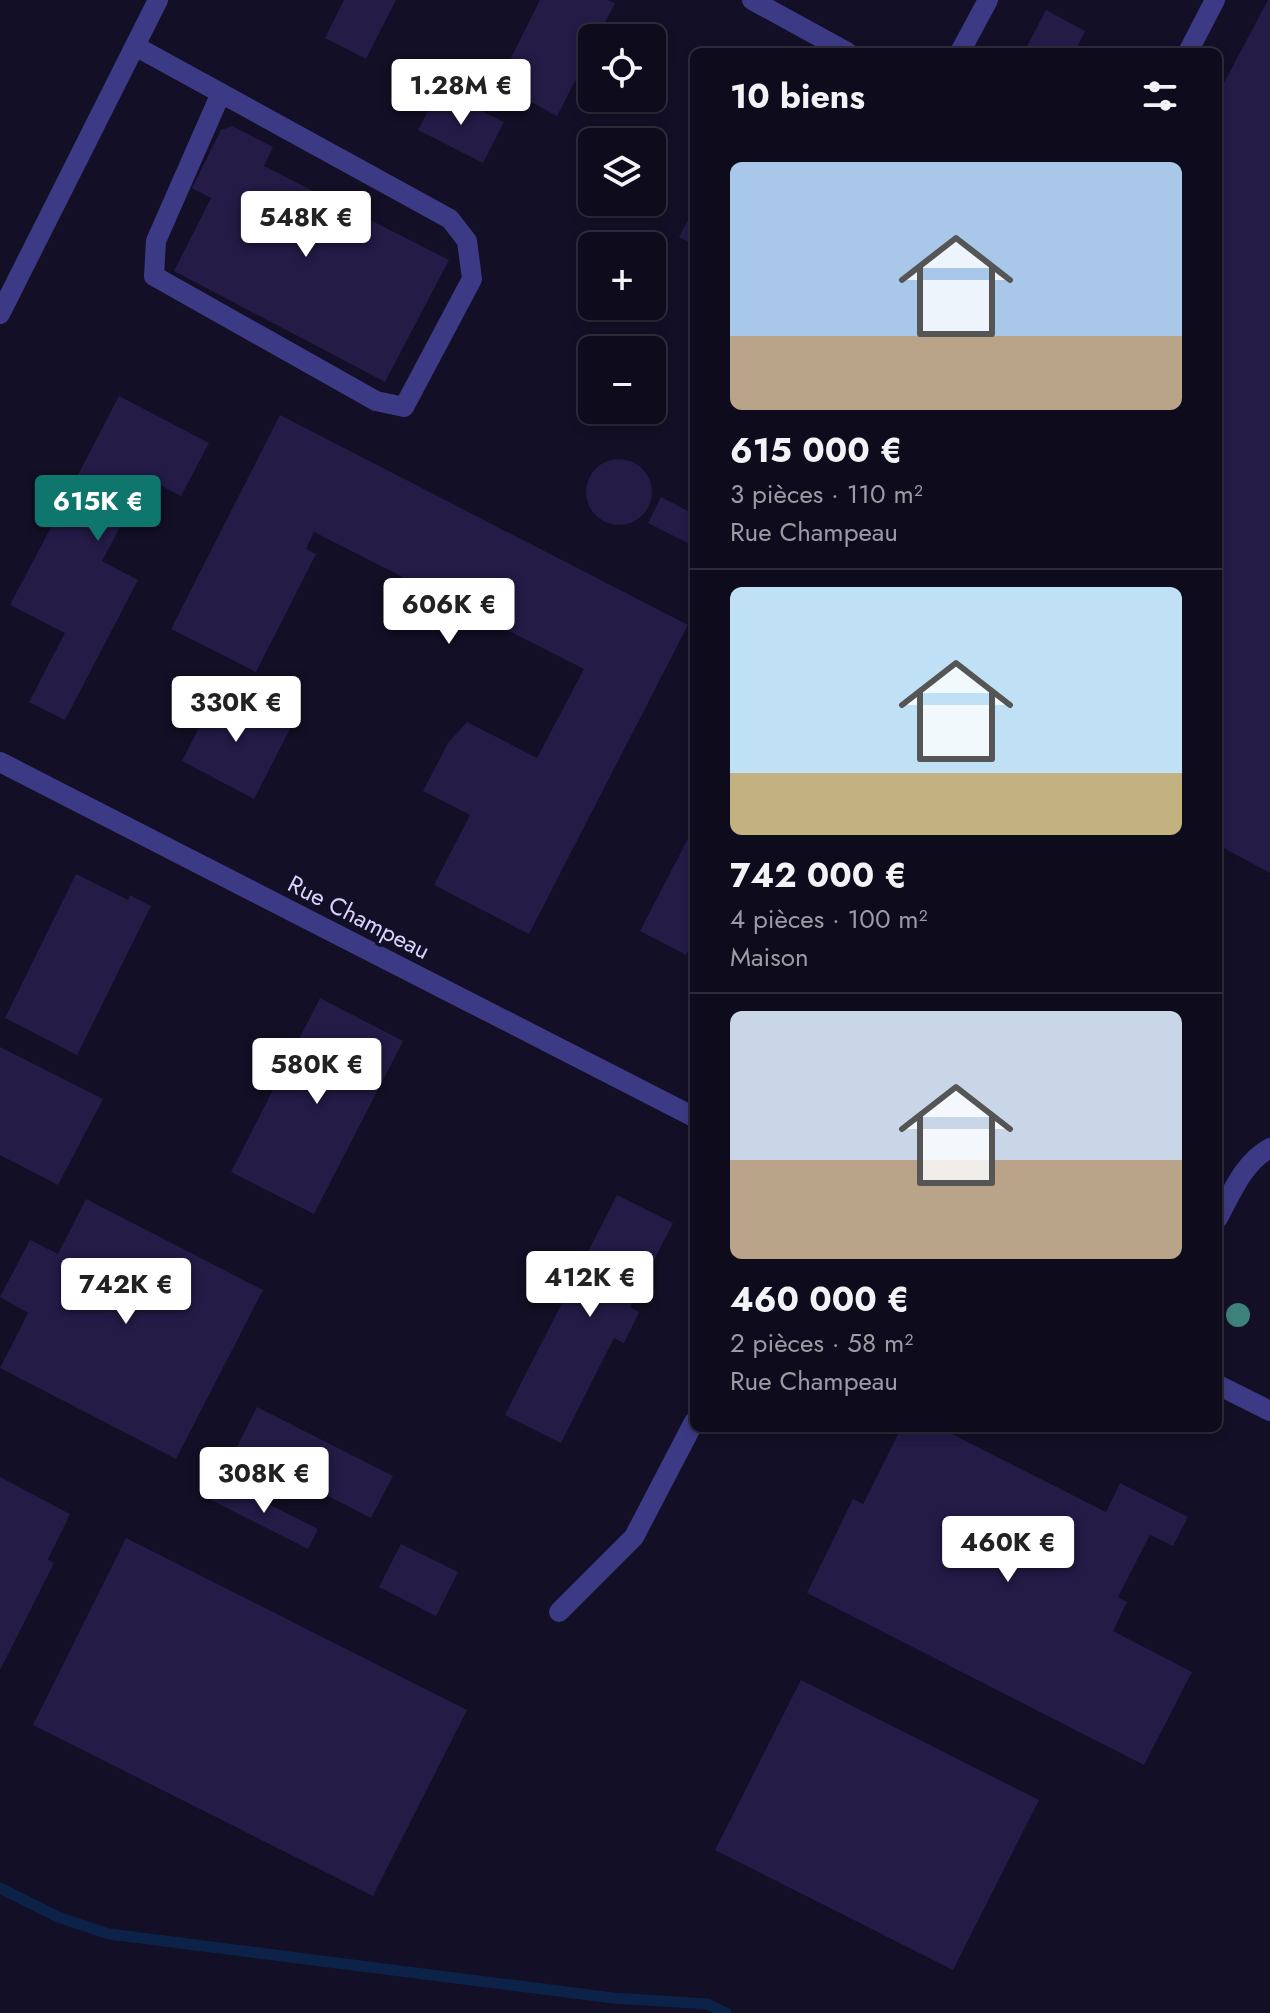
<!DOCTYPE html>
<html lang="fr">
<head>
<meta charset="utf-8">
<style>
  :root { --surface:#0e0b1c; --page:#171425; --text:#f1f3f6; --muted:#9b9ba3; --line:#2e2b3b; --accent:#0f766e }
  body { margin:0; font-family:Jost,sans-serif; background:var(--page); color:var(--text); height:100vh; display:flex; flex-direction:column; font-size:30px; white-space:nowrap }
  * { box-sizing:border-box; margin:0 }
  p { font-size:26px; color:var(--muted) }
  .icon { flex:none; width:44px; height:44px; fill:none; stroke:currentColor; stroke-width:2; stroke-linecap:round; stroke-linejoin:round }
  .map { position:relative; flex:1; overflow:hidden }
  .drawer { position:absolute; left:690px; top:48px; width:532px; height:1384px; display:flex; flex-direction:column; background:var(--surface); border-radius:12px; box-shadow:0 4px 12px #0003,0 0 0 2px var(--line) }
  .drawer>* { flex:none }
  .fabs { position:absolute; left:578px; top:24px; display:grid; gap:16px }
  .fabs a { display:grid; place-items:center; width:88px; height:88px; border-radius:12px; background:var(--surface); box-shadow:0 4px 12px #0003,0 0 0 2px var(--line); font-size:40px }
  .price { position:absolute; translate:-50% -68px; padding:0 18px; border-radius:8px; background:#fff; color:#222; font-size:26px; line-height:52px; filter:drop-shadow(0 2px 4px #0008) }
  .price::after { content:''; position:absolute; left:50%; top:48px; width:24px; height:18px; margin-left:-12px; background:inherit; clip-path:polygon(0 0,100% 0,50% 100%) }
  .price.current { background:var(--accent); color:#fff }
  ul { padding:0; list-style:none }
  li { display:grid; align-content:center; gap:16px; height:424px; padding:0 40px }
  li+li { border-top:2px solid var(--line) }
  li span { display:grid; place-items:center; height:248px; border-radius:12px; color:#555 }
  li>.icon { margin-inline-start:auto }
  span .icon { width:144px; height:144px; fill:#fffc; stroke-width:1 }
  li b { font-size:34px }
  h2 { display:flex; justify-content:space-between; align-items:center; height:96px; padding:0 40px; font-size:34px }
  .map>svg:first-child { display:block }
</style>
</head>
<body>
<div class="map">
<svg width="1270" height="2013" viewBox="0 0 1270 2013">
  <rect width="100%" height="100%" fill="#130f26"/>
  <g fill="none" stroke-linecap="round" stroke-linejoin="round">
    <polyline stroke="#0c2248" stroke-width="11" points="0,1888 58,1917 109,1934 613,1998 707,2004 726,2013"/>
  </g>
  <g fill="#241b47">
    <polygon points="344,0 396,0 366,59 325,38"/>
    <polygon points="540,0 608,0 615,3 597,38 592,38 592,48 557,116 520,96 527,84 507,74 513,62 510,60"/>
    <polygon points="1268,0 1270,0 1270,873 1218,845 1218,94"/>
    <polygon points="1046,10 1085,31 1075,52 1024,52"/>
    <polygon points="437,94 456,103 459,100 504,122 483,163 418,130"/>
    <polygon points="232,126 273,147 264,166 449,260 385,382 174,271 211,198 192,188 221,130"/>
    <polygon points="694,209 694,245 679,237"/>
    <polygon points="119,396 209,443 181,496 146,478 102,561 138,580 65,720 29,702 65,633 10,605 58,514 54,512 52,505 56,497 63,493 67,496"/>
    <polygon points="280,415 688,625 529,934 434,885 470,815 423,791 448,743 467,722 537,758 584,669 314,532 306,549 316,554 256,672 171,629"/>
    <circle cx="619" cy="492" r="33"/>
    <polygon points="661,497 694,514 694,546 648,523"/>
    <polygon points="218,690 291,727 254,799 182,761"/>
    <polygon points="694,827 694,939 686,955 640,931"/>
    <polygon points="76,874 128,900 130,895 151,906 77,1055 5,1018"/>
    <polygon points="320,998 403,1041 314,1214 231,1172"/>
    <polygon points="0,1047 103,1099 58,1185 0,1155"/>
    <polygon points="617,1195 673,1223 630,1307 639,1312 624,1343 614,1338 561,1443 505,1415"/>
    <polygon points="86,1199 263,1290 176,1459 0,1368 28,1313 0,1297 30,1240 58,1254"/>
    <polygon points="257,1407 393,1476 371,1518 236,1449"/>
    <polygon points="901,1428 940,1428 1106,1512 1120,1483 1188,1517 1173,1546 1150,1535 1118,1597 1127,1602 1113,1631 1192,1672 1144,1765 807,1593 853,1499 863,1504"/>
    <polygon points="0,1477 70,1514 48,1559 54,1563 0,1670"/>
    <polygon points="220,1480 318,1529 308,1549 211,1500"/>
    <polygon points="126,1538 467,1710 373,1896 33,1725"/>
    <polygon points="401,1544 458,1572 436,1616 379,1587"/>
    <polygon points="801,1680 1039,1800 953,1970 715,1850"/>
  </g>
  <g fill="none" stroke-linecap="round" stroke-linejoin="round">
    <g stroke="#3d3a85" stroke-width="20">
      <polyline points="752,0 847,52"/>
      <polyline points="135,46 450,219 467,241 472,279 404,407 376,401 154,276 156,241 221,93"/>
      <polyline points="960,52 988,0"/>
      <polyline points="1188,52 1215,0"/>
      <polyline points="0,314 158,0"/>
      <polyline points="0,762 694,1117"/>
      <path d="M1218,1218C1232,1192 1244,1162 1270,1148"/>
      <polyline points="1218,1385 1270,1411"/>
      <polyline points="559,1612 634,1537 694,1422"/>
    </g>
  </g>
  <circle fill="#3d827b" cx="1238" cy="1315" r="12"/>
  <g text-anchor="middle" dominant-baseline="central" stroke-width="7" stroke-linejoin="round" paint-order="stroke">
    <g font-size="24" fill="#d9d4ff" stroke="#130f26">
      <text transform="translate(359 917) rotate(27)">Rue Champeau</text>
    </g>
  </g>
</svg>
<div class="fabs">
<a><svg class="icon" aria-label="locate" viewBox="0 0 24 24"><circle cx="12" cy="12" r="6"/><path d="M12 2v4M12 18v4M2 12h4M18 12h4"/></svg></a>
<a><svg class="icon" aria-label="layers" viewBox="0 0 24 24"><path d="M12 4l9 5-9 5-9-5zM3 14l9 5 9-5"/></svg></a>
<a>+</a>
<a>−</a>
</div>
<b class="price" style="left:461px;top:127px">1.28M €</b>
<b class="price" style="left:306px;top:259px">548K €</b>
<b class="price current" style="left:98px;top:543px">615K €</b>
<b class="price" style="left:449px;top:646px">606K €</b>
<b class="price" style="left:236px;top:744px">330K €</b>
<b class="price" style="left:317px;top:1106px">580K €</b>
<b class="price" style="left:590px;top:1319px">412K €</b>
<b class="price" style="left:126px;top:1326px">742K €</b>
<b class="price" style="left:264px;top:1515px">308K €</b>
<b class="price" style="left:1008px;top:1584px">460K €</b>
<section class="drawer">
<h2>10 biens<svg class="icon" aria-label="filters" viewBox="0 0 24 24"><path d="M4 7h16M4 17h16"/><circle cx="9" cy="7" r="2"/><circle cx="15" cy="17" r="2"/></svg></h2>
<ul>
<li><span style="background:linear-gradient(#a9c7e8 70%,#b9a48a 0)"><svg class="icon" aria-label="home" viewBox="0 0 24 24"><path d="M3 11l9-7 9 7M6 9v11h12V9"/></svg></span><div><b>615 000 €</b><p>3 pièces · 110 m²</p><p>Rue Champeau</p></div></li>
<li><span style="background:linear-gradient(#bfe0f5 75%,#c2b280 0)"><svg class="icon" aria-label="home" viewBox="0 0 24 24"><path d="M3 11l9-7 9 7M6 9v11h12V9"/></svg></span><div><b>742 000 €</b><p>4 pièces · 100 m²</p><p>Maison</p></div></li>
<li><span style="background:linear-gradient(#c9d6e8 60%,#b9a48a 0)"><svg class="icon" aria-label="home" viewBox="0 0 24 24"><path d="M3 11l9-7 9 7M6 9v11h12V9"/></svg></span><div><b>460 000 €</b><p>2 pièces · 58 m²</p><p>Rue Champeau</p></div></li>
</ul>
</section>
</div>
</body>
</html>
